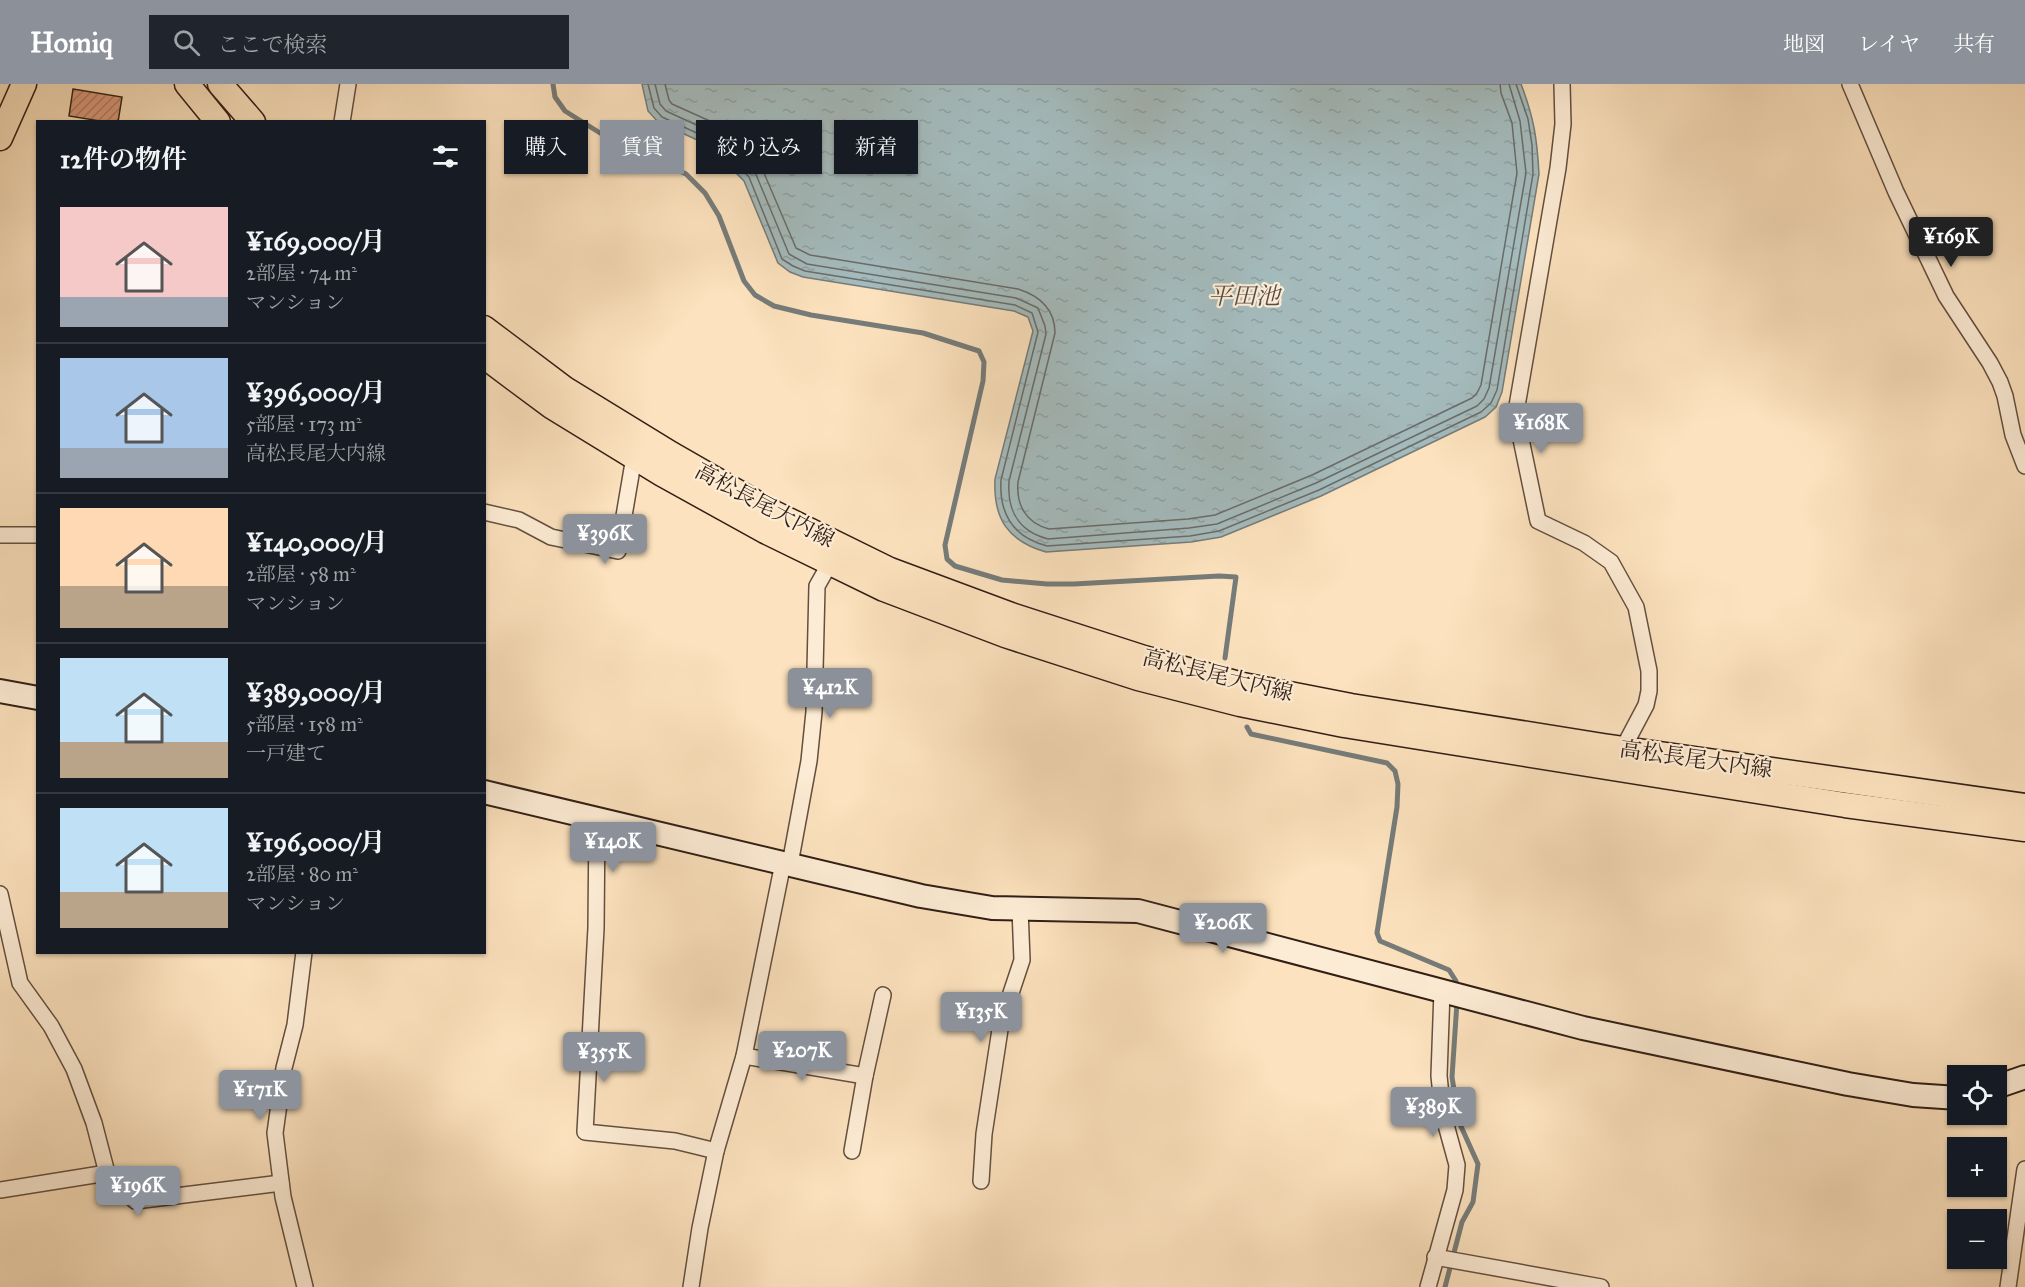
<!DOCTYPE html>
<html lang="ja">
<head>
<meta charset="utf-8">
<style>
  :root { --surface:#171b24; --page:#20242c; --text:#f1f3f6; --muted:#9ea1a6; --line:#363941; --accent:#8c9099 }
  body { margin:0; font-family:"IM FELL Great Primer","Noto Serif JP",serif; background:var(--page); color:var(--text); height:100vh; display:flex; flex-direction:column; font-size:22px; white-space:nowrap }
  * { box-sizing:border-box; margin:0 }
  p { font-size:20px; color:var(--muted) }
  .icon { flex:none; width:33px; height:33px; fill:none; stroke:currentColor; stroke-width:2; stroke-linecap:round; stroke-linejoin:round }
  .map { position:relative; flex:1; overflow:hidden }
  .details { position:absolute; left:36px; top:36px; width:450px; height:834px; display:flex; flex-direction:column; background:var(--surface); border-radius:0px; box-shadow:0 2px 4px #0004 }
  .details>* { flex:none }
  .guide { position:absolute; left:504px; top:36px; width:570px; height:54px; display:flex; gap:12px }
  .fabs { position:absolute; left:1947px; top:981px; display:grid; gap:12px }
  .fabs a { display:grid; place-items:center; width:60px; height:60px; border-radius:0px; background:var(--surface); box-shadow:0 2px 4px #0004; font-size:30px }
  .price { position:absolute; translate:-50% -51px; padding:0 14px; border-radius:6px; background:var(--accent); color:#fff; font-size:20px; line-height:39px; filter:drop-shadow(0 2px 3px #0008) }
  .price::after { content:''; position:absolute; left:50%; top:36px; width:18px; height:14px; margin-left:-9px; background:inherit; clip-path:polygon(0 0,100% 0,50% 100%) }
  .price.active { background:#222; color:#fff }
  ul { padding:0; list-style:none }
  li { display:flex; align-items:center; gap:18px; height:150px; padding:0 24px }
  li+li { border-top:2px solid var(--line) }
  li span { display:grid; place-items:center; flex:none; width:168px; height:120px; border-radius:0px; color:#555 }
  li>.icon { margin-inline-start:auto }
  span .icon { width:72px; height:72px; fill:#fffc; stroke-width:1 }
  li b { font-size:26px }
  h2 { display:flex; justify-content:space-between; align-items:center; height:72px; padding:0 24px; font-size:26px }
  .pill { padding:0 21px; border-radius:0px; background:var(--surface); box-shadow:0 2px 4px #0004; font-size:21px; line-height:54px }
  .pill.active { background:var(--accent); color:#fff }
  header { display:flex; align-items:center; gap:36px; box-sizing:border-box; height:84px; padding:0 30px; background:var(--accent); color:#fff }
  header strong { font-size:28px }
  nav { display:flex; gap:33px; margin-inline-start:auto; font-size:21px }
  .search { width:420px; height:54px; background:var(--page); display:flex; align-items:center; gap:15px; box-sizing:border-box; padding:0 21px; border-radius:0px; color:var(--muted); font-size:22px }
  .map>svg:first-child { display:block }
</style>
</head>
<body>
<header>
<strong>Homiq</strong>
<div class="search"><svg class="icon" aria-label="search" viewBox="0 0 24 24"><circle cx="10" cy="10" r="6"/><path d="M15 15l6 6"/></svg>ここで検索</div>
<nav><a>地図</a><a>レイヤ</a><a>共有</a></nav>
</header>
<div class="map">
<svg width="2025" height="1203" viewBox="0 0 2025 1203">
  <defs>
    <pattern id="water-ripples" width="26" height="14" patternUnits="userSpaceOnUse" patternTransform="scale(1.5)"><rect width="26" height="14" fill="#a4bbbd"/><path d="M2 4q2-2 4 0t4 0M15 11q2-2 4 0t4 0" fill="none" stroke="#8ea0a2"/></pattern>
    <pattern id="building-hatch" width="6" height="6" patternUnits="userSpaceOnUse" patternTransform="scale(1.5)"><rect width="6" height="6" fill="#da9b7c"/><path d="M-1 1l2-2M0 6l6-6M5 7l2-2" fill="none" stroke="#b17e64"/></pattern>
  </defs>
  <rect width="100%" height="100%" fill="#fce2be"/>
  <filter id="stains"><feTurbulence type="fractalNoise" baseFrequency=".00333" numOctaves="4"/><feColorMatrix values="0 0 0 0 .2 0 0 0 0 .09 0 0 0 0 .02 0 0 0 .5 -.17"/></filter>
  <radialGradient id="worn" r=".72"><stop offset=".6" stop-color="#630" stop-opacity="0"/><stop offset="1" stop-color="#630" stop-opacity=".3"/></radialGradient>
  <path fill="url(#water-ripples)" stroke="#767c7a" stroke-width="1.5" d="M642,0H1521C1534,34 1537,54 1539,90L1502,308L1496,323L1485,333L1321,412L1221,453L1191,458L1046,468C1008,457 993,435 995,395L1033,247L1028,233L1014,227L803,193L790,188L778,179L744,97L708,61L658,38L648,27Z"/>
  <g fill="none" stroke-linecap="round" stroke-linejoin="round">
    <g stroke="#6a6c69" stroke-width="1.5">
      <path d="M648,0L654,24L662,33L712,56L733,76L749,93L782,175L793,182L805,187L1015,221L1032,229L1038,248L1001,396C999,430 1013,453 1047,462L1190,452L1219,447L1319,406L1481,328L1491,319L1497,306L1533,90L1532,61L1528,35L1516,0"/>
      <path d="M655,0L660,20L666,27L716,50L739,70L755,88L789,170L807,180L1016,214L1038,224L1045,242L1046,250L1009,397C1007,427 1018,447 1048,455L1189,444L1217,440L1316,399L1477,322L1484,315L1489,304L1526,89L1520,37L1509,0"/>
      <path d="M665,0L669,16L672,20L721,42L745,64L761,82L796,164L810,171L1018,205C1040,212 1055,225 1055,249L1018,398C1016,421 1026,439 1049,445L1188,435L1215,431L1312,391L1472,314L1477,309L1481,301L1517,89L1512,39L1501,9L1500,0"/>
    </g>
    <g stroke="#767c7a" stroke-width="5">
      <polyline points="553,0 555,13 565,27 608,54 686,90 705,109 719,132 744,197 755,211 774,222 811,231 923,249 979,267 984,278 983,297 945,461 947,475 955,482 1002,496 1047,500 1074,500 1219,492 1236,493 1225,574"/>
      <polyline points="1247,643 1251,650 1387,679 1395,687 1398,700 1397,723 1377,849 1380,857 1449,886 1456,897 1456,906"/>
      <polyline points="1445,1203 1462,1138 1473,1118 1478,1080 1459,1038 1452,993 1457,918"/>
    </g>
  </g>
  <polygon fill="url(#building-hatch)" stroke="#311e15" stroke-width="1.5" points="73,5 122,13 118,38 106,38 69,32"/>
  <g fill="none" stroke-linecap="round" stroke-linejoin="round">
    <g stroke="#644f3f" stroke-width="18">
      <g id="street">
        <polyline points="1562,0 1563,40 1558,84 1517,322 1517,336 1538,437 1584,459 1611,478 1636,523 1649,587 1649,607 1646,621 1619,672"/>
        <polyline points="1850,0 1896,108 1946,212 1990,279 2000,298 2005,312 2013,351 2025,382"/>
        <polyline points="342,38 348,0"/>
        <polyline points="484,428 519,436 551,453 618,467 634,373"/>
        <polyline points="0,451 38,451"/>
        <polyline points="597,734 596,844 585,1048 675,1057 716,1067"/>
        <polyline points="790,780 809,677 814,628 817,502 830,479"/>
        <polyline points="0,810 20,899 51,942 74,985 94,1039 107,1089"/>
        <polyline points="304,868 295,941 284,984 275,1049 283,1113 305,1203"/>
        <polyline points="744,972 865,992"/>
        <polyline points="852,1067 865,992 883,911"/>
        <polyline points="981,1097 984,1050 1001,939 1022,876 1020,825"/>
        <polyline points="0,1106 107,1089 135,1117 281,1099"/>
        <polyline points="1435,1173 1601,1203"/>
        <polyline points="691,1203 700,1144 716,1067 744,972 783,779"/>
        <polyline points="1428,1203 1455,1106 1457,1081 1443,1030 1439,992 1442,907"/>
        <polyline points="2008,1203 2025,1085"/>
      </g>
    </g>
    <g stroke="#311e15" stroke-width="26">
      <g id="secondary">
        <polyline points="0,607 38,614"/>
        <polyline points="484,708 921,812 992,824 1138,827 1583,944 1848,1000 1913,1011 1958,1014"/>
        <polyline points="1996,1003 2025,993"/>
      </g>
    </g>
    <g stroke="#311e15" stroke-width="27">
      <g id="primary">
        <polyline points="187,0 218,38"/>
        <polyline points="220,0 253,38"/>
        <polyline points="0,54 24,0"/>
        <polyline points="484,244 565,305 671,370 774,429 890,486 1011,531 1144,574 1243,601 1351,622 1603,662 2025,722"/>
        <polyline points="484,272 551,322 662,390 765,447 884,505 1005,551 1138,594 1240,620 1344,641 1845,721 2025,745"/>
      </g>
    </g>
    <use href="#street" stroke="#fdecd5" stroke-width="15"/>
    <use href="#secondary" stroke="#fdecd5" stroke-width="22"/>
    <use href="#primary" stroke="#fce2be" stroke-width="24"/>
  </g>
  <g text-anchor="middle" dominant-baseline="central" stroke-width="4.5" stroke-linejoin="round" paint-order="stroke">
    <g font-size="22" fill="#311e15" stroke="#fdecd5">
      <text transform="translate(765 421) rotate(28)">高松長尾大内線</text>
      <text transform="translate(1218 591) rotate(14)">高松長尾大内線</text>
      <text transform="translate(1696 675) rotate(8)">高松長尾大内線</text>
    </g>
    <g font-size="24" font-style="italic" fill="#544d47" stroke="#fdecd5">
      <text x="1244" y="212">平田池</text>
    </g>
  </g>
  <rect width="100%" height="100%" filter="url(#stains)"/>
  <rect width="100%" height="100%" fill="url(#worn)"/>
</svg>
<div class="fabs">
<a><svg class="icon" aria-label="locate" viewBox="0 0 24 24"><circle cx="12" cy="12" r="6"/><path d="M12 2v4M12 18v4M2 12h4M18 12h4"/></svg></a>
<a>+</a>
<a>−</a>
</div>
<b class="price active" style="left:1951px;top:184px">¥169K</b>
<b class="price" style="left:1541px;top:370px">¥168K</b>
<b class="price" style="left:605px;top:481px">¥396K</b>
<b class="price" style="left:830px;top:635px">¥412K</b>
<b class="price" style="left:613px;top:789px">¥140K</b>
<b class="price" style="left:1223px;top:870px">¥206K</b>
<b class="price" style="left:981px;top:959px">¥135K</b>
<b class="price" style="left:802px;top:998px">¥207K</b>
<b class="price" style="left:604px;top:999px">¥355K</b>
<b class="price" style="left:260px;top:1037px">¥171K</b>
<b class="price" style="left:1433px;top:1054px">¥389K</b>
<b class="price" style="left:138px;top:1133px">¥196K</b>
<div class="guide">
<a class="pill">購入</a>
<a class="pill active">賃貸</a>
<a class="pill">絞り込み</a>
<a class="pill">新着</a>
</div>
<section class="details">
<h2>12件の物件<svg class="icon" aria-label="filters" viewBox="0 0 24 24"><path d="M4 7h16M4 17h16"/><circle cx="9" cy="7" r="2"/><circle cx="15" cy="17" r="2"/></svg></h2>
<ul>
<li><span style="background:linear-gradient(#f6c9c9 75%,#9aa5b1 0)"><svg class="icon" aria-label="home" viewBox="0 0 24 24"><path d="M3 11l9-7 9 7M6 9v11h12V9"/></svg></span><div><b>¥169,000/月</b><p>2部屋 · 74 m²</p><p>マンション</p></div></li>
<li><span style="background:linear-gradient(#a9c7e8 75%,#9aa5b1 0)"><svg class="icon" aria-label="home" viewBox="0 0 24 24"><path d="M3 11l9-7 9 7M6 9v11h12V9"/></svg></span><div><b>¥396,000/月</b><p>5部屋 · 173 m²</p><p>高松長尾大内線</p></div></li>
<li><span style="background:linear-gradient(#ffd9b3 65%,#b9a48a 0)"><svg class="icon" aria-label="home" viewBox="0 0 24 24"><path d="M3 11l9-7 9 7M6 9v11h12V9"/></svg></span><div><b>¥140,000/月</b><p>2部屋 · 58 m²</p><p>マンション</p></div></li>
<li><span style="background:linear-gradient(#bfe0f5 70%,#b9a48a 0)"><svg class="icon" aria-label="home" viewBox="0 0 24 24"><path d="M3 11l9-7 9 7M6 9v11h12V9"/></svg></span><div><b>¥389,000/月</b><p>5部屋 · 158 m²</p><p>一戸建て</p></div></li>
<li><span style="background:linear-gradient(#bfe0f5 70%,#b9a48a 0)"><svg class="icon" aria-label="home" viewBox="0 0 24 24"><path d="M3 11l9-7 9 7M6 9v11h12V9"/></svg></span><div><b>¥196,000/月</b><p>2部屋 · 80 m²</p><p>マンション</p></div></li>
</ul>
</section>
</div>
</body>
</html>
